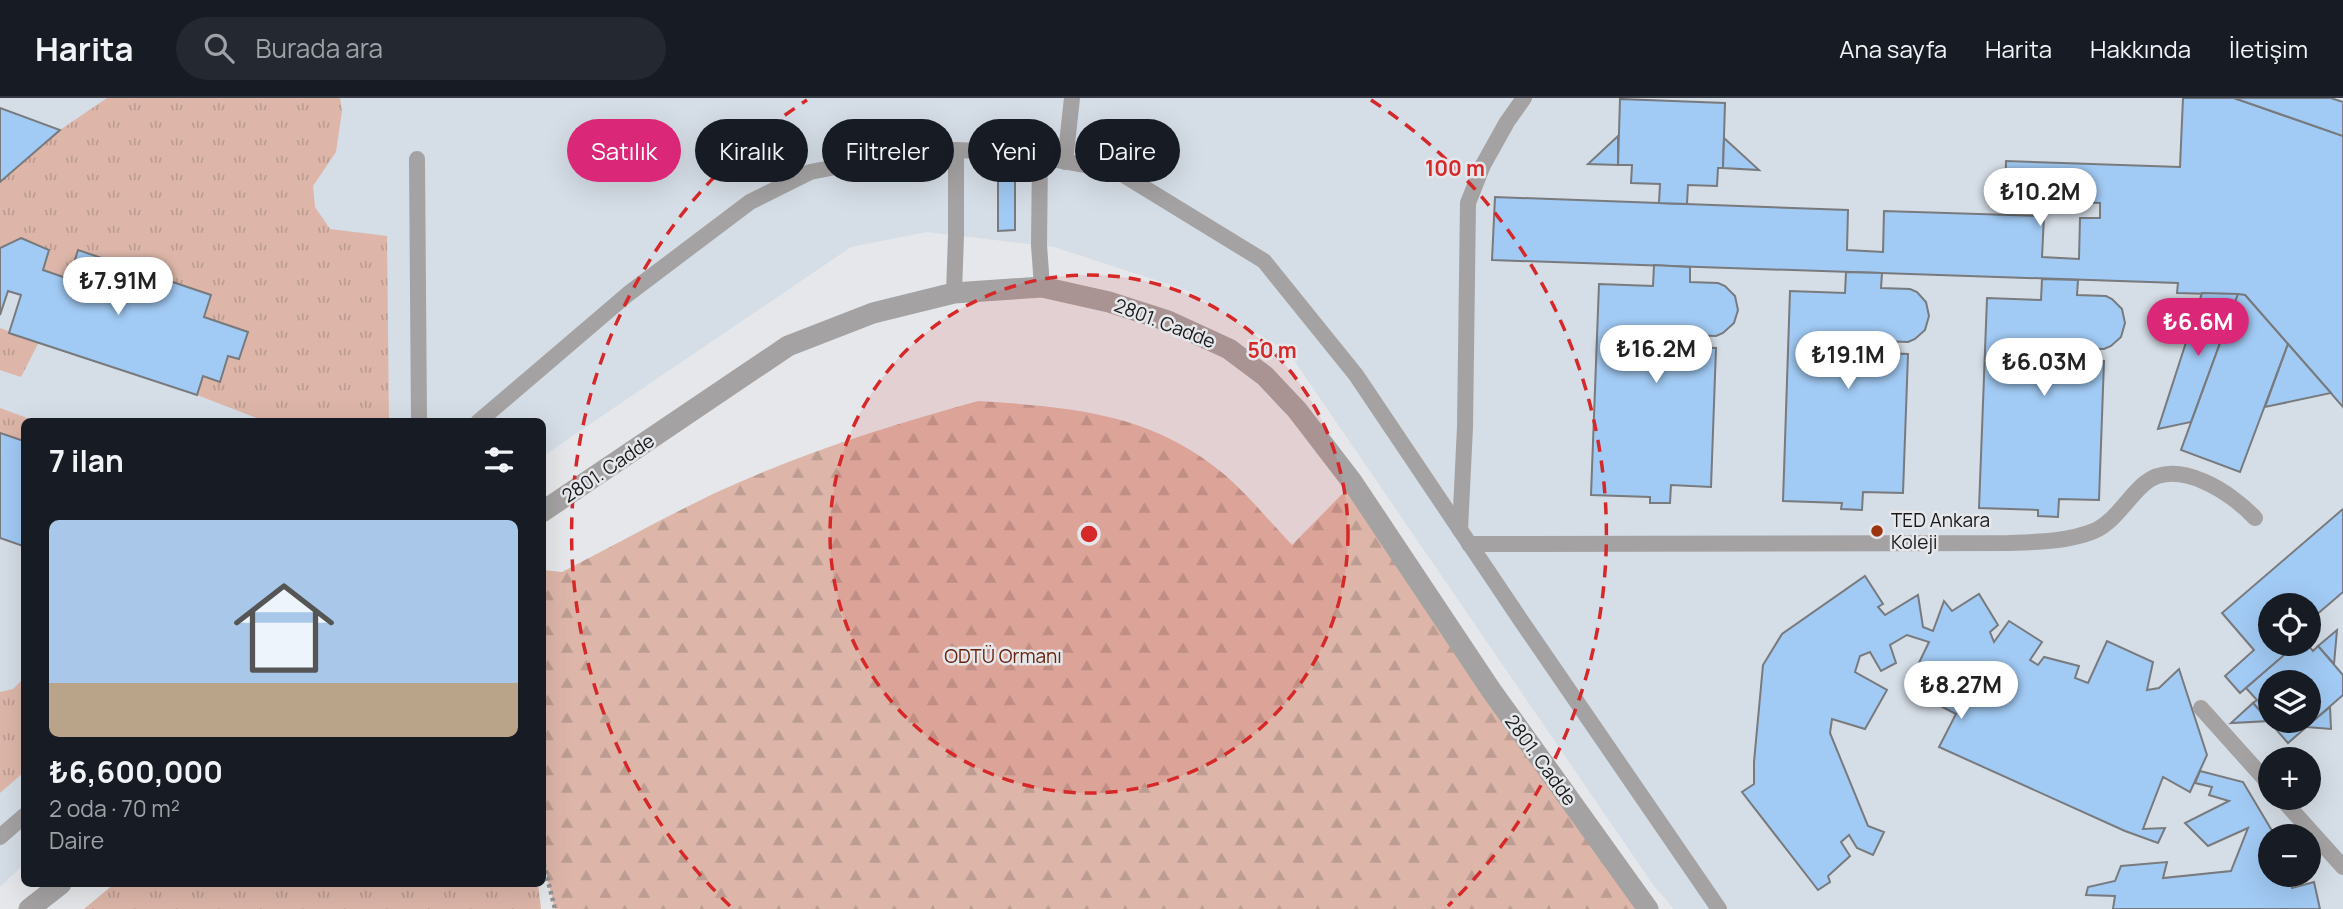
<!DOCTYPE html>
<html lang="tr">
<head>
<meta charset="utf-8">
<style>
  :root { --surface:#171b24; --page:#242831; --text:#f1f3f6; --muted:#9ea1a6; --line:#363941; --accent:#db2777 }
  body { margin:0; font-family:Manrope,sans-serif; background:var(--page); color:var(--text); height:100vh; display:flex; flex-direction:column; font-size:26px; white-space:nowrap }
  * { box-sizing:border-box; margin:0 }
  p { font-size:23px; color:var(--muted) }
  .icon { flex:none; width:38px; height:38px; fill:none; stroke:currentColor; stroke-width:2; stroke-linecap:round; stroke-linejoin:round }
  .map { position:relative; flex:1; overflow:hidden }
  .side { position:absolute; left:21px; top:320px; width:525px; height:469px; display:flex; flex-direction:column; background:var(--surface); border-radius:10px; box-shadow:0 7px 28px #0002 }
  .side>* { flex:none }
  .hud { position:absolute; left:567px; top:21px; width:665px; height:63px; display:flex; gap:14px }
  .fabs { position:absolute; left:2258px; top:495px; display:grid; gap:14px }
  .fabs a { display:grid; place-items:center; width:63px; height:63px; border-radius:50%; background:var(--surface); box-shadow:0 7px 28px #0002; font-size:35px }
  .price { position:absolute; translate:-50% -60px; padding:0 16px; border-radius:24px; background:#fff; color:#222; font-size:23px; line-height:46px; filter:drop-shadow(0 2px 4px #0008) }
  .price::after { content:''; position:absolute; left:50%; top:42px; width:21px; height:16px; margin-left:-10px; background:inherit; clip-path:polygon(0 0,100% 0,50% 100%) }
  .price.current { background:var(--accent); color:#fff }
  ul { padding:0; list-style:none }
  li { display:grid; align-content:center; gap:14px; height:371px; padding:0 28px }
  li span { display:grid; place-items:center; height:217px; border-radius:10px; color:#555 }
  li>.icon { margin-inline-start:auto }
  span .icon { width:126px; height:126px; fill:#fffc; stroke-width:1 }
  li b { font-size:30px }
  h2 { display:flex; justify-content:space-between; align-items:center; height:84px; padding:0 28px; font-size:30px }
  .tag { padding:0 24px; border-radius:32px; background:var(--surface); box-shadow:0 7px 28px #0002; font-size:24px; line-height:63px }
  .tag.current { background:var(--accent); color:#fff }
  header { display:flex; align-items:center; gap:42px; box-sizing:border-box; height:98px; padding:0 35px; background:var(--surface); border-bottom:2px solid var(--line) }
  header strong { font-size:33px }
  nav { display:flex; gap:38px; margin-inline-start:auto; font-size:24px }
  .search { width:490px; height:63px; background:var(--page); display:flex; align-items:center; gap:18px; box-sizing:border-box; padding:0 24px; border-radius:38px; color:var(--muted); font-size:26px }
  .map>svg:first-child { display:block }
</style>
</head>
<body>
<header>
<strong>Harita</strong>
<div class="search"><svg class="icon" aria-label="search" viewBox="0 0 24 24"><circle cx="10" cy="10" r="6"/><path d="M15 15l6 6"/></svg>Burada ara</div>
<nav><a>Ana sayfa</a><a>Harita</a><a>Hakkında</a><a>İletişim</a></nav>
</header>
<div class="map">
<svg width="2343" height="811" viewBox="0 0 2343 811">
  <defs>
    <pattern id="grass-tufts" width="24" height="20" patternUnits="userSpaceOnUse" patternTransform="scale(1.75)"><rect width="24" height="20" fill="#ddb6a9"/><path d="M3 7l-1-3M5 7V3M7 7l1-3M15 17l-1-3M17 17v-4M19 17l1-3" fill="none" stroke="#bd9c91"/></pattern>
    <pattern id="forest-firs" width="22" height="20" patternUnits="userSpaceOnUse" patternTransform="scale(1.75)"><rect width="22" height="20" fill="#ddb6a9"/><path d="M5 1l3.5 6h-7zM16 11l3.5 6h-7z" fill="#bd9c91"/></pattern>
  </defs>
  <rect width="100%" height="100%" fill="#e5e7ea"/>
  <path fill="#d5dde6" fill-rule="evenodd" d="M0,0H2343V811H1674L1654,788L1289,255L1189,193L1054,149L927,134L851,149L543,358L542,324H24V766L0,789ZM2270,508H2308V546H2270ZM2270,584H2308V623H2270ZM2270,662H2308V700H2270ZM2270,738H2308V777H2270Z"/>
  <g fill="url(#grass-tufts)">
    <polygon points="107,0 340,0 342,13 336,54 313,88 315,109 330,131 387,138 389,324 267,324 197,297 203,278 204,219 211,197 78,152 69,181 43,172 48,152 21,140 0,151 0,84 60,32"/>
    <polygon points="0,230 39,244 21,279 0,272"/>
    <polygon points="0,310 38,324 24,324 24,343 0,335"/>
    <polygon points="24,580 24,674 0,695 0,594 13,591"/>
    <polygon points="114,786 538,786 541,811 84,811"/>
  </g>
  <path fill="url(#forest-firs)" d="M978,303C1069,309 1151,314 1225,377C1249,398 1270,424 1292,447L1353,385L1648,811H555L542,759V472L562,474C613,448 663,420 715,395C799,356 888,328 978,303Z"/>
  <g fill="#a1caf4" stroke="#787a7d" stroke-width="2" fill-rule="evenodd">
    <polygon points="2183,0 2234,0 2343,38 2343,309 2245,197 2177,195 2178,185 1492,162 1495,99 1848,112 1847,152 1883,154 1884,113 2044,118 2042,159 2079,161 2080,120 2100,120 2100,105 2005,101 2006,63 2180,69"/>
    <polygon points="2234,0 2331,0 2343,4 2343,38"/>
    <polygon points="1620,1 1725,5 1723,70 1718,70 1717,88 1688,87 1687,106 1659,105 1660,86 1631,85 1632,67 1618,67"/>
    <polygon points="0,10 60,32 0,84"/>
    <polygon points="1618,38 1618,67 1588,66"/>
    <polygon points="1724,40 1759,72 1723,70"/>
    <polygon points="1015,72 1015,132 998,133 998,73"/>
    <polygon points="21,140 49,152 43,172 69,181 78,152 211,197 204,219 248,234 239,261 228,258 220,284 203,278 197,297 9,235 21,197 8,193 0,217 0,150"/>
    <polygon points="1654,167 1690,169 1690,184 1718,185 1725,188 1735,198 1738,212 1734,225 1723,235 1716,238 1689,237 1689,249 1716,250 1711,389 1671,387 1670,405 1650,405 1650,399 1591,397 1599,186 1653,188"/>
    <polygon points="1846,174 1882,175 1881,190 1910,191 1917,194 1926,204 1929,218 1925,232 1915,241 1908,244 1881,243 1881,255 1908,256 1903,395 1863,394 1862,412 1841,411 1842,405 1783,403 1790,193 1845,195"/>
    <polygon points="2042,181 2078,182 2077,197 2106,198 2112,201 2122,211 2125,225 2121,239 2111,248 2104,251 2077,250 2076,262 2104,263 2099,402 2059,401 2058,419 2038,418 2038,412 1979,410 1987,200 2041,202"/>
    <polygon points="2202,195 2238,196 2191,324 2158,331"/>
    <polygon points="2238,196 2245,197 2288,246 2240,374 2181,352"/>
    <polygon points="2288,246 2331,295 2265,309"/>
    <polygon points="0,335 24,343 24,442 23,448 0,440"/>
    <polygon points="2343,411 2343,494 2308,524 2308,508 2270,508 2270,546 2297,546 2240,595 2225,578 2254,552 2222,515"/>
    <polygon points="1865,478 1883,506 1878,509 1885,517 1918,497 1923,529 1933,533 1944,503 1952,513 1979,496 1998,527 1990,534 1994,544 2009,523 2042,544 2030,562 2038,567 2044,559 2079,568 2075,580 2088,585 2107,543 2153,564 2147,592 2159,590 2179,571 2207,657 2190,694 2163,679 2143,731 2165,730 2158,745 2125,733 1939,649 1956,616 1914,594 1926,575 1916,571 1929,544 1907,537 1890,547 1896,565 1881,573 1870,554 1860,558 1855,574 1887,592 1865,631 1832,621 1830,635 1868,728 1884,734 1873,757 1857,750 1849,737 1841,744 1850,758 1828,778 1830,784 1818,792 1742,694 1754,686 1754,664 1763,567 1782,536"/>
    <polygon points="2337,532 2334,566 2318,548"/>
    <path d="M2297,546H2307L2313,553L2318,548L2343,577V597L2288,645L2253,605L2257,602L2246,590ZM2270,584H2308V623H2270Z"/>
    <polygon points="2253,605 2269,623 2231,625"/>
    <polygon points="2330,609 2331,631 2306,629"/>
    <polygon points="2200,673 2243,684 2274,736 2279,732 2282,738 2270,738 2270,777 2288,777 2292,790 2314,784 2320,811 2113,811 2115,798 2086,797 2088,789 2115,783 2121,768 2167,764 2163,780 2231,773 2248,730 2208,748 2185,725 2229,703 2209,697 2212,689 2195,685"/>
  </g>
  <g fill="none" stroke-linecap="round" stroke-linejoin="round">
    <polyline stroke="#909294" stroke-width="4.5" stroke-dasharray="3.5 3.5" stroke-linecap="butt" points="542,759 555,811"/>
    <g stroke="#a4a2a2" stroke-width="16">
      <polyline points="1040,59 1039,147 1042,189"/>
      <polyline points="417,61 419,324"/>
      <polyline points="1065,64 1072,0"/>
      <polyline points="954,195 956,137 956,52"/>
      <polyline points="478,324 628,196 750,104 810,74 857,65 956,52 1002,54 1040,59 1117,73 1264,163 1356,277 1522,524 1719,811"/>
      <polyline points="1460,432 1465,329 1468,105 1483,67 1507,24 1524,0"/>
      <path d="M1469,446L2008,445C2036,444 2067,444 2094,433C2115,424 2128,399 2145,385C2178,359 2232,395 2255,420"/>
      <polyline points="2201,610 2270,687"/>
      <polyline points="2281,700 2343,769"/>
      <polyline points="0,739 24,718"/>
    </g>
    <g stroke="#a4a2a2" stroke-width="21">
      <polyline points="542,414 788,248 873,215 954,195 1042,189 1109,204 1168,223 1229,251 1265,278 1297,312 1353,385 1491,592 1648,811"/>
      <polyline points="29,811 61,786"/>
    </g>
  </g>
  <circle cx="1089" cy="436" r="259" fill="#d62828" fill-opacity=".12"/>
  <g fill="none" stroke="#d62828" stroke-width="3.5" stroke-dasharray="12 9">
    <circle cx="1089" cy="436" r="259"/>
    <path d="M730 808A517 517 0 0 1 807 2M1371 2A517 517 0 0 1 1448 808"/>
  </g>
  <circle fill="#9b3510" stroke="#e5e7ea" stroke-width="2.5" cx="1877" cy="433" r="7"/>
  <g text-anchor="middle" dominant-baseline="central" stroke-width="5" stroke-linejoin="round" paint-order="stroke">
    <g font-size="19" fill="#18191a" stroke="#e5e7ea">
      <text transform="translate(1165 225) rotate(21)">2801. Cadde</text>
      <text transform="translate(608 370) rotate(-34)">2801. Cadde</text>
      <text transform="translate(1541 662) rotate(54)">2801. Cadde</text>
    </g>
    <g font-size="19" fill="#18191a" stroke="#e5e7ea" text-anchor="start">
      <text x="1891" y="422">TED Ankara<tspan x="1891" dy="22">Koleji</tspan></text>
    </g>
    <g font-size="19" fill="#68230c" stroke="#e5e7ea">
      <text x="1003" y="558">ODTÜ Ormanı</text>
    </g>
  </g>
  <circle cx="1089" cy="436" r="10" fill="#d62828" stroke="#e5e7ea" stroke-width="3.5"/>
  <g font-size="21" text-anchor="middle" font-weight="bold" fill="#d62828" stroke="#e5e7ea" stroke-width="5" stroke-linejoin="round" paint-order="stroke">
    <text x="1455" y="78">100 m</text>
    <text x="1272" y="260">50 m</text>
  </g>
</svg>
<div class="fabs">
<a><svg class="icon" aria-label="locate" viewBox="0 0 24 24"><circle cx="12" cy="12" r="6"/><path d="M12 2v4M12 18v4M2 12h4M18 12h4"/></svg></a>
<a><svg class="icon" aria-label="layers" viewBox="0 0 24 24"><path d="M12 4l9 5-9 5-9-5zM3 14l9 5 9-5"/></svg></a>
<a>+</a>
<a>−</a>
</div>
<b class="price" style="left:2040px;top:130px">₺10.2M</b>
<b class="price" style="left:118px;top:219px">₺7.91M</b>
<b class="price current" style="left:2198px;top:260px">₺6.6M</b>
<b class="price" style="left:1656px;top:287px">₺16.2M</b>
<b class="price" style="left:1848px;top:293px">₺19.1M</b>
<b class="price" style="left:2044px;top:300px">₺6.03M</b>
<b class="price" style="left:1961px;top:623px">₺8.27M</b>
<div class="hud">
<a class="tag current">Satılık</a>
<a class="tag">Kiralık</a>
<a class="tag">Filtreler</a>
<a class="tag">Yeni</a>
<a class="tag">Daire</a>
</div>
<section class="side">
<h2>7 ilan<svg class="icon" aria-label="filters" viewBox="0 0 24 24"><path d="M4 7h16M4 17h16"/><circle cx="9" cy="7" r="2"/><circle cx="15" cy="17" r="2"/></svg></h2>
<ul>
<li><span style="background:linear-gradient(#a9c7e8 75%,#b9a48a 0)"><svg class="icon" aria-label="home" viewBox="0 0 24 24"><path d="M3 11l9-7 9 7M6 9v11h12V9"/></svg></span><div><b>₺6,600,000</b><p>2 oda · 70 m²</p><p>Daire</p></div></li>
</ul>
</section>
</div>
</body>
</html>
